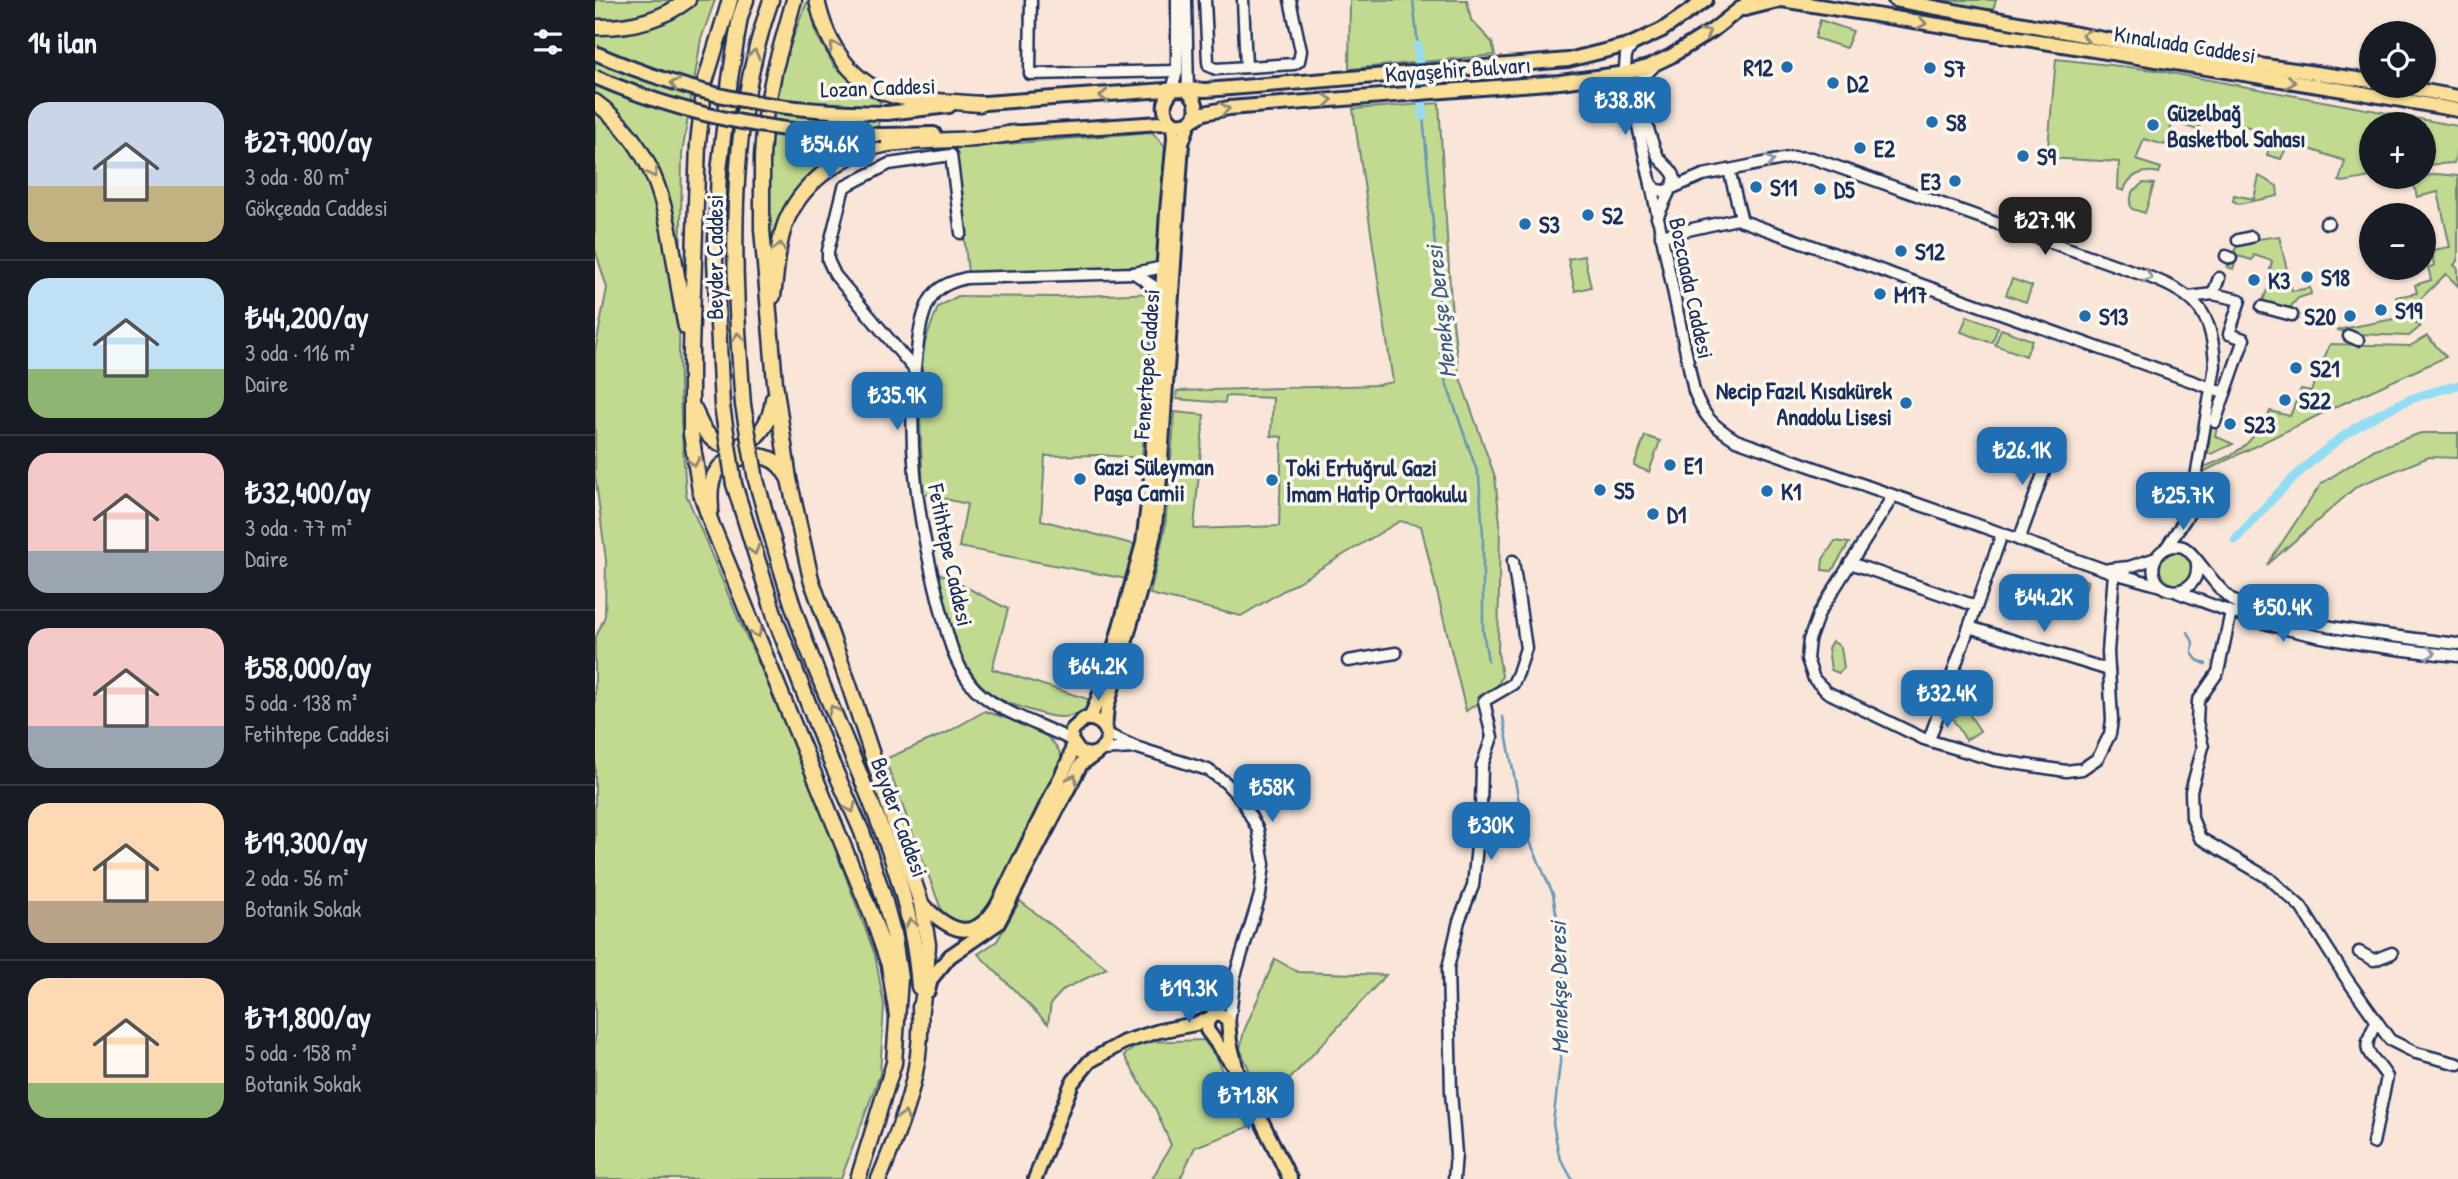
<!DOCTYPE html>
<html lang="tr">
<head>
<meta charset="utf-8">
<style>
  :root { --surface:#171b24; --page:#20242c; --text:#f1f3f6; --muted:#9ea1a6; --line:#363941; --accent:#1f6fb2 }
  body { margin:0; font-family:"Patrick Hand",sans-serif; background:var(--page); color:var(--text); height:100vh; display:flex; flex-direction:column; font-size:26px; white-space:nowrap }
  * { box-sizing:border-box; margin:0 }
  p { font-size:23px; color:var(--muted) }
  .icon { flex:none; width:38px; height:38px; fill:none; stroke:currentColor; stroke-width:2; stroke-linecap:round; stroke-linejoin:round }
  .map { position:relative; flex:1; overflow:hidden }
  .details { display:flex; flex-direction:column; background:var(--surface); width:595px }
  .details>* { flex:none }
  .tools { position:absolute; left:1764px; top:21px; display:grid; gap:14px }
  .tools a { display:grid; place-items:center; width:77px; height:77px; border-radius:50%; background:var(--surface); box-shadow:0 2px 5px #0004; font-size:35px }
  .price { position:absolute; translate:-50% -60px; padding:0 16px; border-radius:14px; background:var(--accent); color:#fff; font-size:23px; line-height:46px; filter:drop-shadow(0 2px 4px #0008) }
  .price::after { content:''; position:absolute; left:50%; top:42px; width:21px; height:16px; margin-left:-10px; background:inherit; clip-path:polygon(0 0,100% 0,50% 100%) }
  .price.current { background:#222; color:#fff }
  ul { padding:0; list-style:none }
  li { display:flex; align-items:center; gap:21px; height:175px; padding:0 28px }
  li+li { border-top:2px solid var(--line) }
  li span { display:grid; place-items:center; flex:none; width:196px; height:140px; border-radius:21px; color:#555 }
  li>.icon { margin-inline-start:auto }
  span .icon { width:84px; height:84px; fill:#fffc; stroke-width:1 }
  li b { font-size:30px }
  h2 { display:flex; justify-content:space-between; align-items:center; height:84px; padding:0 28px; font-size:30px }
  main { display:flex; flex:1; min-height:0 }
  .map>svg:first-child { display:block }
</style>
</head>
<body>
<main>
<section class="details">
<h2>14 ilan<svg class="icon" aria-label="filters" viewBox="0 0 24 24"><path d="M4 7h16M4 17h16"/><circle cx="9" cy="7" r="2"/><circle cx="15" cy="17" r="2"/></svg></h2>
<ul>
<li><span style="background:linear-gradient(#c9d6e8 60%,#c2b280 0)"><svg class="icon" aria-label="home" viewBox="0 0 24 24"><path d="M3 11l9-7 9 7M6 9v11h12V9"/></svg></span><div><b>₺27,900/ay</b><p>3 oda · 80 m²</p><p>Gökçeada Caddesi</p></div></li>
<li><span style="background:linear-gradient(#bfe0f5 65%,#8fb573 0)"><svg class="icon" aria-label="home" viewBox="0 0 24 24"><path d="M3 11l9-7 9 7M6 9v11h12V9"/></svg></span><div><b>₺44,200/ay</b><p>3 oda · 116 m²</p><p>Daire</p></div></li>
<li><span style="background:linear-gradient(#f6c9c9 70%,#9aa5b1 0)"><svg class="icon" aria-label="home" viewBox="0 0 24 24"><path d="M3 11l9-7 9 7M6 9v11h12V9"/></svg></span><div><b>₺32,400/ay</b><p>3 oda · 77 m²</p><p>Daire</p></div></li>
<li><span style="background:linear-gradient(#f6c9c9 70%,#9aa5b1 0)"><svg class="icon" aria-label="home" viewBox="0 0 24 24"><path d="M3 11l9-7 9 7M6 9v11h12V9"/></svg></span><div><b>₺58,000/ay</b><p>5 oda · 138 m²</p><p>Fetihtepe Caddesi</p></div></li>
<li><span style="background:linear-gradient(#ffd9b3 70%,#b9a48a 0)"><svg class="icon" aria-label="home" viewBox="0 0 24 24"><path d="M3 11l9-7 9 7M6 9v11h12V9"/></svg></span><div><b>₺19,300/ay</b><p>2 oda · 56 m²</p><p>Botanik Sokak</p></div></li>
<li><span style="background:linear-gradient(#ffd9b3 75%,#8fb573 0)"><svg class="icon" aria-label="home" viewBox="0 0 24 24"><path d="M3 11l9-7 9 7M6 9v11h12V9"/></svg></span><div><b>₺71,800/ay</b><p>5 oda · 158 m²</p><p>Botanik Sokak</p></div></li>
</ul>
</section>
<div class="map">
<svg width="1863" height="1179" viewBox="0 0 1863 1179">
  <rect width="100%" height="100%" fill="#fae6d9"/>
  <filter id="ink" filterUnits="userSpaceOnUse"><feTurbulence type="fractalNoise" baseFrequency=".0143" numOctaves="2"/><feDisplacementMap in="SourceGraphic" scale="14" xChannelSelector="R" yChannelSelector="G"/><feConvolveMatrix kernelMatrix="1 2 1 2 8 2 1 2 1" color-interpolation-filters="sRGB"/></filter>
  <g filter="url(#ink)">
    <g fill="#c2da90" stroke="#6e8477" stroke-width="2">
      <polygon points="0,0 120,0 106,39 87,154 84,351 86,420 91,494 143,618 205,754 280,955 289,1005 285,1074 246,1179 0,1179 0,639 10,616 11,560 0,474 0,351 12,288 0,249"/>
      <path d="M213,0H215L221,34L240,67L285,102L282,143C218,165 199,183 176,246C174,214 172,182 173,150C176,103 194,42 213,0Z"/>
      <polygon points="755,0 872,0 876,20 897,42 900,55 754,69"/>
      <polygon points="1335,0 1401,0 1398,10"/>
      <polygon points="1225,20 1258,31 1251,48 1220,38"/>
      <path d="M1461,59L1560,70L1863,126V144L1859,163L1829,165V124H1776V177L1748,182L1744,181L1750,161L1694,142L1686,159L1672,155L1678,135L1610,113L1603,130L1578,122L1570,145L1549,139L1541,160L1566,168L1564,173C1549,169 1533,175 1529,191L1523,189L1524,162L1452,158Z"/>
      <polygon points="844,103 856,303 864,375 900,477 905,523 903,653 907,676 901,690 871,711 826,526 805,521 646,616 555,594 570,528 580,412 609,415 599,529 684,526 687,437 676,436 678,398 631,396 630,403 581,399 582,391 783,385 798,382 758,109"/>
      <polygon points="557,132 570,147 562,267 373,273 360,148"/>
      <polygon points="1841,174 1863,176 1863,261 1859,265 1863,269 1863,286 1851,274 1811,313 1825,327 1814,336 1762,334 1742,330 1804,318 1801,297 1822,293 1820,285 1836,280 1833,267 1839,266 1837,250 1855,247 1843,192 1822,197 1819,185 1813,183 1817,179"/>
      <polygon points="1664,176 1682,186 1683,196 1644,204 1638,201 1639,195 1659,199"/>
      <polygon points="1548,183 1559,184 1550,213 1537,209 1535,204 1537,192"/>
      <polygon points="1684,236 1697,291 1715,288 1716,294 1703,298 1692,311 1667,303 1676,280 1673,279 1677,261 1659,255 1657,260 1643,256 1638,269 1632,267 1643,244 1647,245 1649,241"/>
      <polygon points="989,256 996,287 980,291 973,259"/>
      <polygon points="1417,279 1437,286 1431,302 1411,295"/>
      <polygon points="559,293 547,458 503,455 450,456 446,520 541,545 532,579 364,547 372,504 328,494 325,417 328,347 343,307 363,296 461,297"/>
      <polygon points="1372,316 1403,327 1397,343 1366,332"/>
      <polygon points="1406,329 1437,340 1431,356 1400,345"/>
      <path d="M1832,336L1851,357L1738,408L1608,472L1609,467C1629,459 1652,450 1662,430L1668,432L1675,411L1695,416L1706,389L1716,391L1735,344L1815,346Z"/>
      <polygon points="1616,423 1623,425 1620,436 1638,444 1616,454 1613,454"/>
      <polygon points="1826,433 1863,433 1863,458 1834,457 1762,486 1672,565 1726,484 1780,449"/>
      <polygon points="1050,436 1065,441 1054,472 1039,466"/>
      <polygon points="1240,541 1254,543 1237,571 1227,570 1228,559"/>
      <circle cx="1581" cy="569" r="18"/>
      <path d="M342,572L413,609L397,669L499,701C481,720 464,720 441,712C429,708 416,705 405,699C361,676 354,615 342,572Z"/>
      <polygon points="1473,575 1493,581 1488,597 1468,591"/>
      <polygon points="1237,641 1246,647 1249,668 1244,673 1236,670 1233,648"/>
      <polygon points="1371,709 1385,731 1371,740 1357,718"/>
      <path d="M390,711C419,722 457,727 467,758L392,911C378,928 366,929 349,917L290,759L351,733Z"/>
      <polygon points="425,901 512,968 469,989 456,1003 453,1024 383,954 402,941"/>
      <polygon points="680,959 703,972 791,975 670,1106 645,1049 649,1031"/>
      <polygon points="609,1040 620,1056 654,1127 600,1147 585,1179 557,1179 576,1145 561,1110 529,1055 548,1042"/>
    </g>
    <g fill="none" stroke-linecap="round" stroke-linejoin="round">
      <g stroke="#6397b8" stroke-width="2.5">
        <polyline points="818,0 823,46"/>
        <polyline points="828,116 843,278 846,368 884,477 888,535 888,631 893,661"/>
        <polyline points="1593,632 1598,642 1597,653 1602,660 1611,664"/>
        <polyline points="908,717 929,828 958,894 966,943 969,974 965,1002 968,1037 958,1123 964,1156 977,1179"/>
      </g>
      <g stroke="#93ddf4" stroke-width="9">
        <polyline points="823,46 828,116"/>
        <path d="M1640,540C1685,489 1734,437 1796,408C1817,397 1841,391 1863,385"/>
      </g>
      <g stroke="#1b2f5e" stroke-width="15">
        <g id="minor">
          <polyline points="436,0 435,74 582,71"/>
          <polyline points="591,0 593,91"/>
          <polyline points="610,0 613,62 614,66 621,69 699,64 704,61 706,51 695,0"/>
          <polyline points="648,0 651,67"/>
          <path d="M1038,44L1031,55L1030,68L1056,184L1062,190L1070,191L1108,175L1134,170L1198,157L1217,158L1554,277C1602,295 1618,313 1620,366L1595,512L1571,548"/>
          <path d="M1059,66C1053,73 1045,79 1044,89C1044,100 1058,149 1064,158C1070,166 1078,169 1080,179L1062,218"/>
          <polyline points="577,91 582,71 582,0"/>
          <polyline points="1134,170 1147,221"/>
          <path d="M1056,184L1099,391C1109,417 1117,425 1141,440L1519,573L1566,586"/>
          <polyline points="1731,223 1733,223"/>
          <polyline points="1066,236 1142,219 1630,393"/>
          <polyline points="1643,240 1656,237"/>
          <polyline points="1631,256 1636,258"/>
          <polyline points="539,273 567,292"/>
          <polyline points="1618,294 1624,278"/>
          <polyline points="1594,297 1618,294 1645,300 1634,334 1649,339 1620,422"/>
          <polyline points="1667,307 1697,315"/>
          <polyline points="1754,336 1763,340"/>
          <polyline points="319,369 240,275 233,260 233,251 249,187 294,164 356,155 366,233"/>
          <polyline points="1298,496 1224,613 1214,640 1212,659 1219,679 1232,692 1329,739 1399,760 1471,771 1487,769 1503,758 1515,734 1517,720 1513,652 1519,573"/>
          <polyline points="1424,540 1459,444"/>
          <path d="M1601,559C1610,593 1566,602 1559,574C1555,557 1571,542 1588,547C1600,552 1620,589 1639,601C1653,610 1673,613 1689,617C1747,631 1804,637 1863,644"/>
          <polyline points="1255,563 1381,606"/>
          <polyline points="1514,569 1534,567 1561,558"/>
          <path d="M1582,592C1612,603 1642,615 1673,624C1734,642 1799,649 1863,656"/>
          <polyline points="1636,612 1623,672 1603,701 1602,722 1608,747 1596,791 1597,818 1605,838 1675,879 1706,907 1751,978 1795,1040 1821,1053 1863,1064"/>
          <polyline points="1374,627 1514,670"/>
          <polyline points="753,661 801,653"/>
          <polyline points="512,734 543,748 613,770 630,782 647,800 663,830 669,864 665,895 639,979 617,1016"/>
          <path d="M476,740C446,724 395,710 375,683C356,658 351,628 343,598C322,517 310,435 322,351C324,333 327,310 338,295C346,285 359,281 371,278L539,273L569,267"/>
          <polyline points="1334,740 1407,534"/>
          <polyline points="506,750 539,748"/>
          <polyline points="1764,952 1779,960 1797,953"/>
          <polyline points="634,1024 639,983"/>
          <path d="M1778,1143L1792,1077C1776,1051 1763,1055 1781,1023"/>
          <polyline points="859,1179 861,1154 856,1092 853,968 864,921 878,886 886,806 887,766 897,737 889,701 918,684 923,673 931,648 918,561"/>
        </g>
      </g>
      <g stroke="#1b2f5e" stroke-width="18">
        <g id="major">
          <polyline points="1187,0 1767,93 1863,110"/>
          <polyline points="1300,0 1595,55 1776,81"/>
          <polyline points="1150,9 1186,0"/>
          <polyline points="1802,86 1863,97"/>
          <path d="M577,91C567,102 567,113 578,123"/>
          <polyline points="376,104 584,89 611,90 973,60 1037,44 1067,30 1111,0"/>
          <polyline points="292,113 354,106"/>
          <polyline points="597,120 609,113 634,108 965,82 1031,73 1053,67 1076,56 1118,30 1156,0"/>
          <path d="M413,133L565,123C572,123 582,125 589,124C606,120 604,100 593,91"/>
          <polyline points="287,135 339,134"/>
          <polyline points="495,719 511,678 548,543 555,489 572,211 579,138 578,123"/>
          <polyline points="510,728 512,707 551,569 559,534 564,490 587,143 594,123"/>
          <path d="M326,903C353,930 378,946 403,904L474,760L478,745"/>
          <path d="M333,991L336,979L355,956L403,923L486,764C493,759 503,754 508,747C520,732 505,717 489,719L477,730L476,740L485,753L495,755L501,753"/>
          <polyline points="642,1071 635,1042 633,1020 624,1014 617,1016 612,1022 612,1030 642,1071 695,1179"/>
          <polyline points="440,1179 477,1083 495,1061 529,1042 564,1031 600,1024 614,1019"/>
        </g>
      </g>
      <g stroke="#1b2f5e" stroke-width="19">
        <g id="highway">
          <polyline points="135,0 110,82 103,143 96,349 96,434 105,491 117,525 277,916 294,965 302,1016"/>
          <polyline points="199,0 180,68 170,117 167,157 167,229 180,383 194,479 216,579 254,685 326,903 333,944 331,979 325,1015"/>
          <path d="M222,0C231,44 257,87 304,97C330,102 358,101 385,104"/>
          <path d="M0,27C34,28 65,21 93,0"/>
          <path d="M0,102C78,159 73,243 91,327"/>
          <path d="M178,296C182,270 182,241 193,217C211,179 252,151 293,144C322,140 351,141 379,139C393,137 408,135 422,133"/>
          <path d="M148,405C138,268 130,133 176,0"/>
          <polyline points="127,406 120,262 124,171 135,79 145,17 151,0"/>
          <path d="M100,410C117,468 173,451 178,399"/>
          <path d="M161,480C178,540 194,601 217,659C258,766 316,870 324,987"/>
          <polyline points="139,484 182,623 234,757 267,832 288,895 298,932 305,978 299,1063 263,1179"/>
          <path d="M116,509C115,495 114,479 125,467C130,461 138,460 145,458C166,453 182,457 192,476"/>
          <path d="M284,1179C307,1124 329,1068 325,1007"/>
        </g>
      </g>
      <use href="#minor" stroke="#fbf7ec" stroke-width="10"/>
      <use href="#major" stroke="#fbdf96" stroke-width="12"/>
      <use href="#highway" stroke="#fbdf96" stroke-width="14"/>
      <g stroke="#1b2f5e" stroke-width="18" stroke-linecap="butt">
        <g id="major-bridge">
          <path d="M0,53C102,97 181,112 292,113"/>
          <path d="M0,77C92,117 187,135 287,135"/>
        </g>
      </g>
      <g stroke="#1b2f5e" stroke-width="19" stroke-linecap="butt">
        <g id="highway-bridge">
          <polyline points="148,405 161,480"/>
          <polyline points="127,406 139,484"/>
        </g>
      </g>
      <use href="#major-bridge" stroke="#fbdf96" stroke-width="12"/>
      <use href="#highway-bridge" stroke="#fbdf96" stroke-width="14"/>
    </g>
    <defs><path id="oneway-chevron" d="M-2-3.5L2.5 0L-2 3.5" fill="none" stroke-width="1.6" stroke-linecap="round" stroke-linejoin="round" transform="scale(1.75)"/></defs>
    <g stroke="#8b877a">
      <use href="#oneway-chevron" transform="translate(1327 23) rotate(9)"/>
      <use href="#oneway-chevron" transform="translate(1111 33) rotate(-33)"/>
      <use href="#oneway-chevron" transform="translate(1491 35) rotate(-169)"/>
      <use href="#oneway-chevron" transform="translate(239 46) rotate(-122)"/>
      <use href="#oneway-chevron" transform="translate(159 54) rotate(-77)"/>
      <use href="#oneway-chevron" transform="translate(1696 82) rotate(9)"/>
      <use href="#oneway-chevron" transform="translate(80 84) rotate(-162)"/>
      <use href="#oneway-chevron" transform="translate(509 96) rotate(176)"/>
      <use href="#oneway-chevron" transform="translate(733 100) rotate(-5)"/>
      <use href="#oneway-chevron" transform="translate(630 109) rotate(-7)"/>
      <use href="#oneway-chevron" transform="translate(58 173) rotate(64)"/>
      <use href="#oneway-chevron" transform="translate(185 247) rotate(-80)"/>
      <use href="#oneway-chevron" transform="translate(143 337) rotate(-95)"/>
      <use href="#oneway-chevron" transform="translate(99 462) rotate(80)"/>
      <use href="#oneway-chevron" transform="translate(159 550) rotate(73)"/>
      <use href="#oneway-chevron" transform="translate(162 633) rotate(67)"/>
      <use href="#oneway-chevron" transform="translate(238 710) rotate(-113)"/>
      <use href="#oneway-chevron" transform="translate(478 779) rotate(-62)"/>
      <use href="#oneway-chevron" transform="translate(256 808) rotate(66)"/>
      <use href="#oneway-chevron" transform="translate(316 923) rotate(-102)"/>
      <use href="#oneway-chevron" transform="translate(309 1116) rotate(-73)"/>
    </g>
    <g stroke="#8b93a5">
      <use href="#oneway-chevron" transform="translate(1175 161) rotate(-11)"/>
      <use href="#oneway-chevron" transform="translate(1553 277) rotate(20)"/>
      <use href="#oneway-chevron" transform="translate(1836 653) rotate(6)"/>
    </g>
  </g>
  <g fill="#1f6fb2" stroke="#fbf7ec" stroke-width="2.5">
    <circle cx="1192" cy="67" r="7"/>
    <circle cx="1335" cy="68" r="7"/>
    <circle cx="1238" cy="83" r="7"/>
    <circle cx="1337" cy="122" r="7"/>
    <circle cx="1558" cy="125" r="7"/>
    <circle cx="1265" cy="148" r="7"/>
    <circle cx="1428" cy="156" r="7"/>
    <circle cx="1360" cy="181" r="7"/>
    <circle cx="1161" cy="187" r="7"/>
    <circle cx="1225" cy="189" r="7"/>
    <circle cx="993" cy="215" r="7"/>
    <circle cx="930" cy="224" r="7"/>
    <circle cx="1306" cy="251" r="7"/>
    <circle cx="1712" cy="277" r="7"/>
    <circle cx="1659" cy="280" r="7"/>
    <circle cx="1285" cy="294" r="7"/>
    <circle cx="1786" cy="310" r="7"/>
    <circle cx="1490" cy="316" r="7"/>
    <circle cx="1755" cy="316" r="7"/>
    <circle cx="1701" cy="368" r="7"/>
    <circle cx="1690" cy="400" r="7"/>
    <circle cx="1311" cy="403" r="7"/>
    <circle cx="1635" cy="424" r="7"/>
    <circle cx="1075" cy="465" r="7"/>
    <circle cx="485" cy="479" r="7"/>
    <circle cx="677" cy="480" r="7"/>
    <circle cx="1005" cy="490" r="7"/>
    <circle cx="1172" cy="491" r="7"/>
    <circle cx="1058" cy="514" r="7"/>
  </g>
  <g text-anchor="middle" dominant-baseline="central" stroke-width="7" stroke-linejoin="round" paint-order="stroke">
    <g font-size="23" fill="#1b2f5e" stroke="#fbf7ec">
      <text transform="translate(1590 44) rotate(9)">Kınalıada Caddesi</text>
      <text transform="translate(863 69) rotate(-4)">Kayaşehir Bulvarı</text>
      <text transform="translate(283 87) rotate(-2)">Lozan Caddesi</text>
      <text transform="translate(119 257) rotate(-90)">Beyder Caddesi</text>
      <text transform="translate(1097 288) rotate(78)">Bozcaada Caddesi</text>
      <text transform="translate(551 364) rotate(-86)">Fenertepe Caddesi</text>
      <text transform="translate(356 555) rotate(78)">Fetihtepe Caddesi</text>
      <text transform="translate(305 817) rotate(70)">Beyder Caddesi</text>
    </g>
    <g font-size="23" font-weight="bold" fill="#1b2f5e" stroke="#fbf7ec" text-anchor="start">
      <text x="1178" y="67" text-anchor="end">R12</text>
      <text x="1349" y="68">S7</text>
      <text x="1252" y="83">D2</text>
      <text x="1572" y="112">Güzelbağ<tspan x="1572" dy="26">Basketbol Sahası</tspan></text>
      <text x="1351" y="122">S8</text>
      <text x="1279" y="148">E2</text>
      <text x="1442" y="156">S9</text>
      <text x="1346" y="181" text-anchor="end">E3</text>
      <text x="1175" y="187">S11</text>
      <text x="1239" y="189">D5</text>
      <text x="1007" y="215">S2</text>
      <text x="944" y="224">S3</text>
      <text x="1320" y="251">S12</text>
      <text x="1726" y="277">S18</text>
      <text x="1673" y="280">K3</text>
      <text x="1299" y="294">M17</text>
      <text x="1800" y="310">S19</text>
      <text x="1504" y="316">S13</text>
      <text x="1741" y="316" text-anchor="end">S20</text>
      <text x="1715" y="368">S21</text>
      <text x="1297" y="390" text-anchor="end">Necip Fazıl Kısakürek<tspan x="1297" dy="26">Anadolu Lisesi</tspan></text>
      <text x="1704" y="400">S22</text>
      <text x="1649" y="424">S23</text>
      <text x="1089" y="465">E1</text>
      <text x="499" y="466">Gazi Süleyman<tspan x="499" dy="26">Paşa Camii</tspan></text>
      <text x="691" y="467">Toki Ertuğrul Gazi<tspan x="691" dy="26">İmam Hatip Ortaokulu</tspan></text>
      <text x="1019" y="490">S5</text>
      <text x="1186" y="491">K1</text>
      <text x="1072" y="514">D1</text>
    </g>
    <g font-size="24" font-style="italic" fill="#395a84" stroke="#fbf7ec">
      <text transform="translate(845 312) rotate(-96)">Menekşe Deresi</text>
      <text transform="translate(963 988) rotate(-91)">Menekşe Deresi</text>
    </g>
  </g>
</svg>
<div class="tools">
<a><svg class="icon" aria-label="locate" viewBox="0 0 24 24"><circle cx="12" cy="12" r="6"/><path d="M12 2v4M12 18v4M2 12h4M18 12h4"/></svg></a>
<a>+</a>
<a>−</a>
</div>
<b class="price" style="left:1030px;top:137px">₺38.8K</b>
<b class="price" style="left:235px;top:181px">₺54.6K</b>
<b class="price current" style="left:1450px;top:257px">₺27.9K</b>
<b class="price" style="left:302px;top:432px">₺35.9K</b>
<b class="price" style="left:1427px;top:487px">₺26.1K</b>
<b class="price" style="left:1588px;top:532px">₺25.7K</b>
<b class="price" style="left:1449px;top:634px">₺44.2K</b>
<b class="price" style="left:1688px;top:644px">₺50.4K</b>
<b class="price" style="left:503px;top:703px">₺64.2K</b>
<b class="price" style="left:1352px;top:730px">₺32.4K</b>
<b class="price" style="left:677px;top:824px">₺58K</b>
<b class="price" style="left:896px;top:862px">₺30K</b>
<b class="price" style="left:594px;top:1025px">₺19.3K</b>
<b class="price" style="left:653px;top:1132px">₺71.8K</b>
</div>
</main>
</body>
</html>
